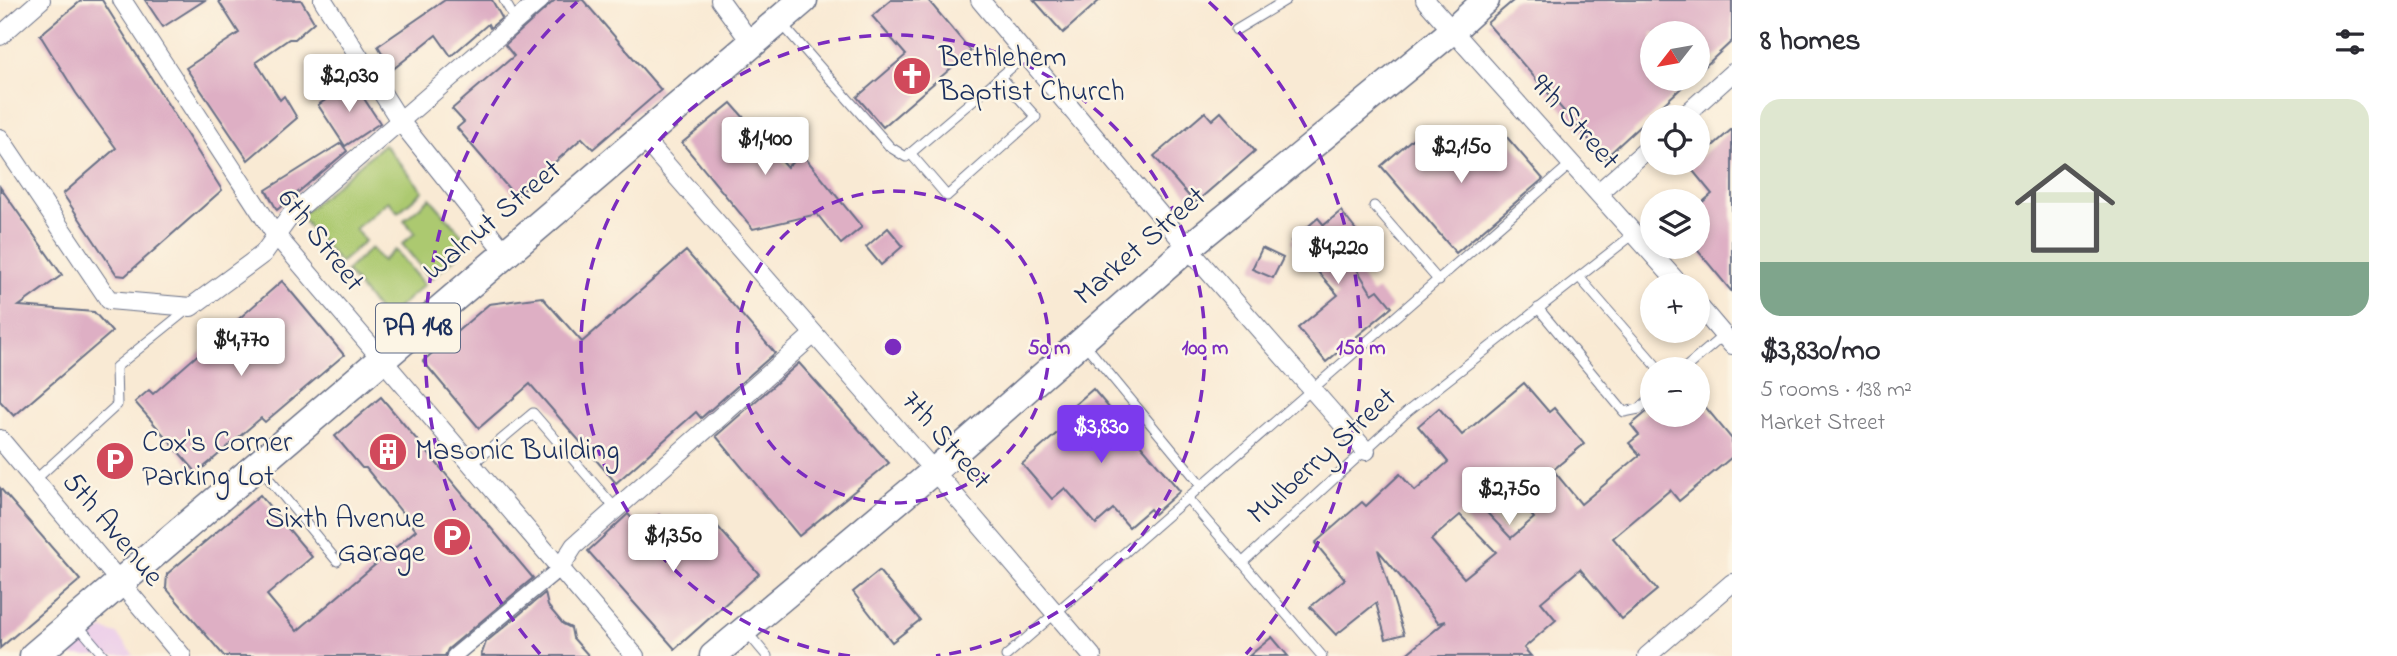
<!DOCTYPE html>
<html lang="en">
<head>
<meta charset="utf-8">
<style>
  :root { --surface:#fff; --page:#f2f2f3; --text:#2b2b33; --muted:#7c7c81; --line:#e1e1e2; --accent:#7c3aed }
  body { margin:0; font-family:"Indie Flower",sans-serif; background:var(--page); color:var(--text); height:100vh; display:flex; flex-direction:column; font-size:26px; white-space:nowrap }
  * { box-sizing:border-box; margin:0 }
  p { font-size:23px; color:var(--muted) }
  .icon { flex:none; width:38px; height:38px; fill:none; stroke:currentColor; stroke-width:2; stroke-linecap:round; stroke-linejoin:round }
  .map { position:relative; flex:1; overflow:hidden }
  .panel { display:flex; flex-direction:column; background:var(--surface); width:665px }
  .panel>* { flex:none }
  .needle { width:46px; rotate:239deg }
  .controls { position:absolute; left:1640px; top:21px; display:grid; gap:14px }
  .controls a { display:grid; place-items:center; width:70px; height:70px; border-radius:50%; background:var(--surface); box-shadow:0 4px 10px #0003; font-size:35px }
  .price { position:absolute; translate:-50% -60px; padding:0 16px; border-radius:7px; background:#fff; color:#222; font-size:23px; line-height:46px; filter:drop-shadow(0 2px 4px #0008) }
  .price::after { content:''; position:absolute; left:50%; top:42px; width:21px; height:16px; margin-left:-10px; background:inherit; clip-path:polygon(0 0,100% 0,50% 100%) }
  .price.selected { background:var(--accent); color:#fff }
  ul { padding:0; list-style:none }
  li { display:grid; align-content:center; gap:14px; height:371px; padding:0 28px }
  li+li { border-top:2px solid var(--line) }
  li span { display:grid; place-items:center; height:217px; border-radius:21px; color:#555 }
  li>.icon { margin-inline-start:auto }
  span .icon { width:126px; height:126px; fill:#fffc; stroke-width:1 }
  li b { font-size:30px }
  h2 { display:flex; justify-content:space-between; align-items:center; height:84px; padding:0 28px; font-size:30px }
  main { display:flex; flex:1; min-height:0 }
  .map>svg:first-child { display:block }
</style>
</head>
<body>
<main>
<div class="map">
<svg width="1732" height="656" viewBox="0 0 1732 656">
  <rect width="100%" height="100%" fill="#fcf5e5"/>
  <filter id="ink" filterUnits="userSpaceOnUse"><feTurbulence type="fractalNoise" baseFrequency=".0143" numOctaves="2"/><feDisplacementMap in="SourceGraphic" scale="14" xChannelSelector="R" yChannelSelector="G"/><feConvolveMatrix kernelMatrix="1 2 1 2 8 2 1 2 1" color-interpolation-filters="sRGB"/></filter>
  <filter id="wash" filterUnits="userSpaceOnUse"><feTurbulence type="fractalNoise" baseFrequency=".00686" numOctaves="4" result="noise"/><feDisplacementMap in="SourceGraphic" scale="28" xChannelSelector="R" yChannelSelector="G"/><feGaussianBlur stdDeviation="1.57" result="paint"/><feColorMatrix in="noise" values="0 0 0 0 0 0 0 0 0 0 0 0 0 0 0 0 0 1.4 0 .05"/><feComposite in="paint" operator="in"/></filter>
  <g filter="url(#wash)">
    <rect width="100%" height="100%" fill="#f9ead4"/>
    <polygon fill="#edd0e9" points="102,629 117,634 134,656 69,656"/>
    <g fill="#acc96f" stroke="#647c66" stroke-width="2">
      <polygon points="384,144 423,191 398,212 388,201 355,229 365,241 340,263 300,216"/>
      <polygon points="430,198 464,237 463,251 431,279 402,244 415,233 404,220"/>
      <polygon points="371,248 382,261 395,250 424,285 385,319 346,271"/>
    </g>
    <g id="blocks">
      <g fill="#deafc4" fill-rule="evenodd">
        <polygon points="82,0 102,0 222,190 125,276 117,275 63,194 116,148 76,93 40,35"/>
        <polygon points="145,0 205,0 163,27"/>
        <polygon points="218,0 301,0 314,22 295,39 289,39 256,62 280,100 284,96 297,118 248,160 186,68 239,33"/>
        <polygon points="445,0 492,0 502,18 490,28 488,24 451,56 436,35 392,70 378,46"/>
        <polygon points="555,0 583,0 661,90 593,149 582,138 516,197 457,128 464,122 452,109 514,56 505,45"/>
        <polygon points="891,0 928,0 971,51 883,127 857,97 906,55 872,16"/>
        <polygon points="1034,0 1100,0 1063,33"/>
        <polygon points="1514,0 1732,0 1732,41 1698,73 1698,33 1652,33 1652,79 1691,79 1605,158 1487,23"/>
        <polygon points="353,82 380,123 345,146 318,105"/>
        <polygon points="731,103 787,167 802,154 862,227 841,244 817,214 753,229 682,143"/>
        <polygon points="1205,112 1212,120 1221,112 1255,151 1195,203 1154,156"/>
        <polygon points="1426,127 1464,171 1505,135 1543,179 1456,253 1381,166"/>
        <polygon points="1732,129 1732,292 1698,251 1698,206 1712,194 1689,166 1698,163 1698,159"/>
        <polygon points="341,143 347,151 277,210 266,190"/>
        <polygon points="0,187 62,275 19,306 94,312 112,332 14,416 0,401"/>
        <polygon points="1341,211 1366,243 1349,256 1372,294 1378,290 1392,307 1326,362 1298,328 1338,295 1291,241 1318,218 1324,225"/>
        <polygon points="888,228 903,246 881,265 866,247"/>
        <polygon points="1262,248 1283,258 1273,278 1252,269"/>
        <polygon points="686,251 775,353 701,418 696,412 616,483 530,384 479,428 423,361 489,304 542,297 582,342"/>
        <polygon points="282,281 344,355 265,422 261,418 197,473 135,402 149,390 153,394"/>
        <polygon points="799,363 889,463 799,536 716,436"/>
        <path d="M1524,383L1549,412L1554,408L1584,444L1553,470L1581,504L1640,455L1629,443L1639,435L1631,425L1649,410L1652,415H1698V398L1732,439V457L1679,501L1670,490L1613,538L1657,590L1622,619L1580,569L1541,602L1556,620L1524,648L1531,656H1404L1446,621L1439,623L1378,550L1404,634L1386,639L1376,603L1336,635L1310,607L1345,579L1315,543L1362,502L1366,506L1400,474L1415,491L1448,462L1418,426L1439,408L1462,435ZM1501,479L1534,518L1511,538L1476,501ZM1460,515L1496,552L1464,578L1431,540Z"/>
        <polygon points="1093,389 1180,491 1154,514 1150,509 1129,527 1113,509 1096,524 1065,488 1052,499 1022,464 1072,420 1065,413"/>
        <polygon points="381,397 533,578 448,649 445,656 224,656 166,588 167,574 260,495 312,557 267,595 297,631 416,530 366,468 362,468 335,436"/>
        <polygon points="0,488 80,580 0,648"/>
        <polygon points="628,514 642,530 659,515 691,552 718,527 759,574 675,649 588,551"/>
        <polygon points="879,571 920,620 892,642 853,592"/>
        <polygon points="545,593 548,606 563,624 571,628 573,638 589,656 481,656 486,642"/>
        <polygon points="1272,637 1288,656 1249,656"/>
      </g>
    </g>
  </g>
  <g filter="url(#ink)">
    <use href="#blocks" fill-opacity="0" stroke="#697087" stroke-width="2"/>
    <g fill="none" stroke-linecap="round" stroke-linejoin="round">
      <g stroke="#697087" stroke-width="11">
        <g id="service">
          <polyline points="504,0 516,21"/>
          <polyline points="782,24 890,147 906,157 1026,55"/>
          <polyline points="1236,30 1286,0"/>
          <polyline points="910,153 947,196 1036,117 1000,77"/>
          <polyline points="1374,206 1439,281"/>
          <polyline points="1579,277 1659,369"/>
          <polyline points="1538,308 1624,412 1639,409 1652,397"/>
          <polyline points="1083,342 1202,486"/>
          <polyline points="1684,369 1724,335"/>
          <polyline points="471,465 533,413 616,509"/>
          <polyline points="260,468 337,561"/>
          <polyline points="34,481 117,405 116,367 188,309"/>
          <polyline points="1188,499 1322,656"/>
          <polyline points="1242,563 1408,411 1635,233"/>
          <polyline points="76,623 104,656"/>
          <polyline points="746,631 767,656"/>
          <polyline points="1006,656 1572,163"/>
        </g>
      </g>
      <g stroke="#697087" stroke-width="17">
        <polyline id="pedestrian" points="454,656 560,568"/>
      </g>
      <g stroke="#697087" stroke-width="20">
        <g id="minor">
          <polyline points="122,0 275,234 635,656"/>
          <polyline points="323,0 400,121 506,254"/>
          <polyline points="720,0 752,44"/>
          <polyline points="980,0 1188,248 1366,451"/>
          <polyline points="1425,0 1680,285"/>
          <polyline points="0,36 41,0"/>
          <polyline points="1683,117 1732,73"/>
          <polyline points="0,138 109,300 191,307 263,254 291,215 540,0"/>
          <polyline points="643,138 934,471 1092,656"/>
          <polyline points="1599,192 1652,145"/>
          <polyline points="1698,305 1732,345"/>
          <polyline points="0,439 182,656"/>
          <polyline points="560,568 574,546 814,334"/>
          <polyline points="1647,656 1732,583"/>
        </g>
      </g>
      <g stroke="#697087" stroke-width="29">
        <polyline id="secondary" points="713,656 934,471 1188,248 1452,31 1486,0"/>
      </g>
      <g stroke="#697087" stroke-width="31">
        <polyline id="primary" points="34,656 803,0"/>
      </g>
      <use href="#service" stroke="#fff" stroke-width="9"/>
      <use href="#pedestrian" stroke="#fff" stroke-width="14"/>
      <use href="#minor" stroke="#fff" stroke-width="18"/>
      <use href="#secondary" stroke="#fff" stroke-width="26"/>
      <use href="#primary" stroke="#fff" stroke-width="28"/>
    </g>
  </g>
  <g fill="none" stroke="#7b2cbf" stroke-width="3.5" stroke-dasharray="12 9">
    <circle cx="893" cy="347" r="156"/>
    <path d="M850 656A312 312 0 1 1 936 656"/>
    <path d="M540 654A468 468 0 0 1 577 2M1209 2A468 468 0 0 1 1246 654"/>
  </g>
  <defs>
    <g id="church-disc" transform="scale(2.0125)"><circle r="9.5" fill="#d1495b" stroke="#fcf5e5"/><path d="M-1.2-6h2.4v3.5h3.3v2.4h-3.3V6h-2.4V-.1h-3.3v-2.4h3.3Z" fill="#fff"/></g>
    <g id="building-disc" transform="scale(2.0125)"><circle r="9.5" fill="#d1495b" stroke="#fcf5e5"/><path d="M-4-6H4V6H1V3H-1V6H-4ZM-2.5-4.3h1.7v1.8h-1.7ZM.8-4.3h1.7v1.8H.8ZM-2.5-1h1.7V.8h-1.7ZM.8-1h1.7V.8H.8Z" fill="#fff"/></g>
    <g id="parking-disc" transform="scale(2.0125)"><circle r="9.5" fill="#d1495b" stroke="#fcf5e5"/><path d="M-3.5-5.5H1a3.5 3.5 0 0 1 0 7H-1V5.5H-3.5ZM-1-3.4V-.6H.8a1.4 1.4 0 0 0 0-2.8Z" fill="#fff"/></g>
  </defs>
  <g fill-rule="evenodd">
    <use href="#church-disc" x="912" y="76"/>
    <use href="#building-disc" x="388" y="452"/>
    <use href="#parking-disc" x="115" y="461"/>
    <use href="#parking-disc" x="452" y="537"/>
  </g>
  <g text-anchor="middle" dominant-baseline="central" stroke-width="5" stroke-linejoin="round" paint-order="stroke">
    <rect fill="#fcf5e5" stroke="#5e6a86" stroke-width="2" x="376" y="303.5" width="84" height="49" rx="5"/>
    <g font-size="28" font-weight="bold" fill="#1b2f5e">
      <text x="418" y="328">PA 148</text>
    </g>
    <g font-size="30" fill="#1b2f5e" stroke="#fcf5e5" text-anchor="start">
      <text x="939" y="59">Bethlehem<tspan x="939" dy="34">Baptist Church</tspan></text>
      <text x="142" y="444">Cox's Corner<tspan x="142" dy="34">Parking Lot</tspan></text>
      <text x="415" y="452">Masonic Building</text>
      <text x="425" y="520" text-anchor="end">Sixth Avenue<tspan x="425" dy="34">Garage</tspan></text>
    </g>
    <g font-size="30" fill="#1b2f5e" stroke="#fcf5e5">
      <text transform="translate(1574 123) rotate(48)">9th Street</text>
      <text transform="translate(493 221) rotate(-40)">Walnut Street</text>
      <text transform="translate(320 241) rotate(52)">6th Street</text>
      <text transform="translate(1141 247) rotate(-41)">Market Street</text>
      <text transform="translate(945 441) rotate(49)">7th Street</text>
      <text transform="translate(1323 457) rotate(-42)">Mulberry Street</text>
      <text transform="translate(112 530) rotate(50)">5th Avenue</text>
    </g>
  </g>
  <circle cx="893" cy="347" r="10" fill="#7b2cbf" stroke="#fcf5e5" stroke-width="3.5"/>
  <g font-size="21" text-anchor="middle" font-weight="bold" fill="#7b2cbf" stroke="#fcf5e5" stroke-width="5" stroke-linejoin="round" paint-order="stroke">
    <text x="1049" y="354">50 m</text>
    <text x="1205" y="354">100 m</text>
    <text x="1361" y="354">150 m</text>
  </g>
</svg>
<div class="controls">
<a><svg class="needle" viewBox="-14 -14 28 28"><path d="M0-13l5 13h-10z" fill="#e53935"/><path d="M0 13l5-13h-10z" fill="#7c7c81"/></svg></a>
<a><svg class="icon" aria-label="locate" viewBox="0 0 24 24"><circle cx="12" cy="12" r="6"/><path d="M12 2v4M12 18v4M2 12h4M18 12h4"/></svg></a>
<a><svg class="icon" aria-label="layers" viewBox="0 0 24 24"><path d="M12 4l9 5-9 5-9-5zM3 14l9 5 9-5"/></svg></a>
<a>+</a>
<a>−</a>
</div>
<b class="price" style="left:349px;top:114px">$2,030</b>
<b class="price" style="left:765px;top:177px">$1,400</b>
<b class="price" style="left:1461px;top:185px">$2,150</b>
<b class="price" style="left:1338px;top:286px">$4,220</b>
<b class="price" style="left:241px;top:378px">$4,770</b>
<b class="price selected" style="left:1101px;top:465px">$3,830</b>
<b class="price" style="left:1509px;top:527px">$2,750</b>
<b class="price" style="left:673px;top:574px">$1,350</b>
</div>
<section class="panel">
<h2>8 homes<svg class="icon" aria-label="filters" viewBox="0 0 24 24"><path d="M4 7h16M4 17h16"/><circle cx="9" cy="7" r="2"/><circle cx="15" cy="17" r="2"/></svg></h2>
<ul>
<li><span style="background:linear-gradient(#dfe7d0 75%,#7fa58c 0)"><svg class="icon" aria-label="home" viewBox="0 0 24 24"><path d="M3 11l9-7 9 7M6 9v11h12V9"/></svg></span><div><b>$3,830/mo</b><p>5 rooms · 138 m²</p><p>Market Street</p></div></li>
</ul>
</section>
</main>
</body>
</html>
